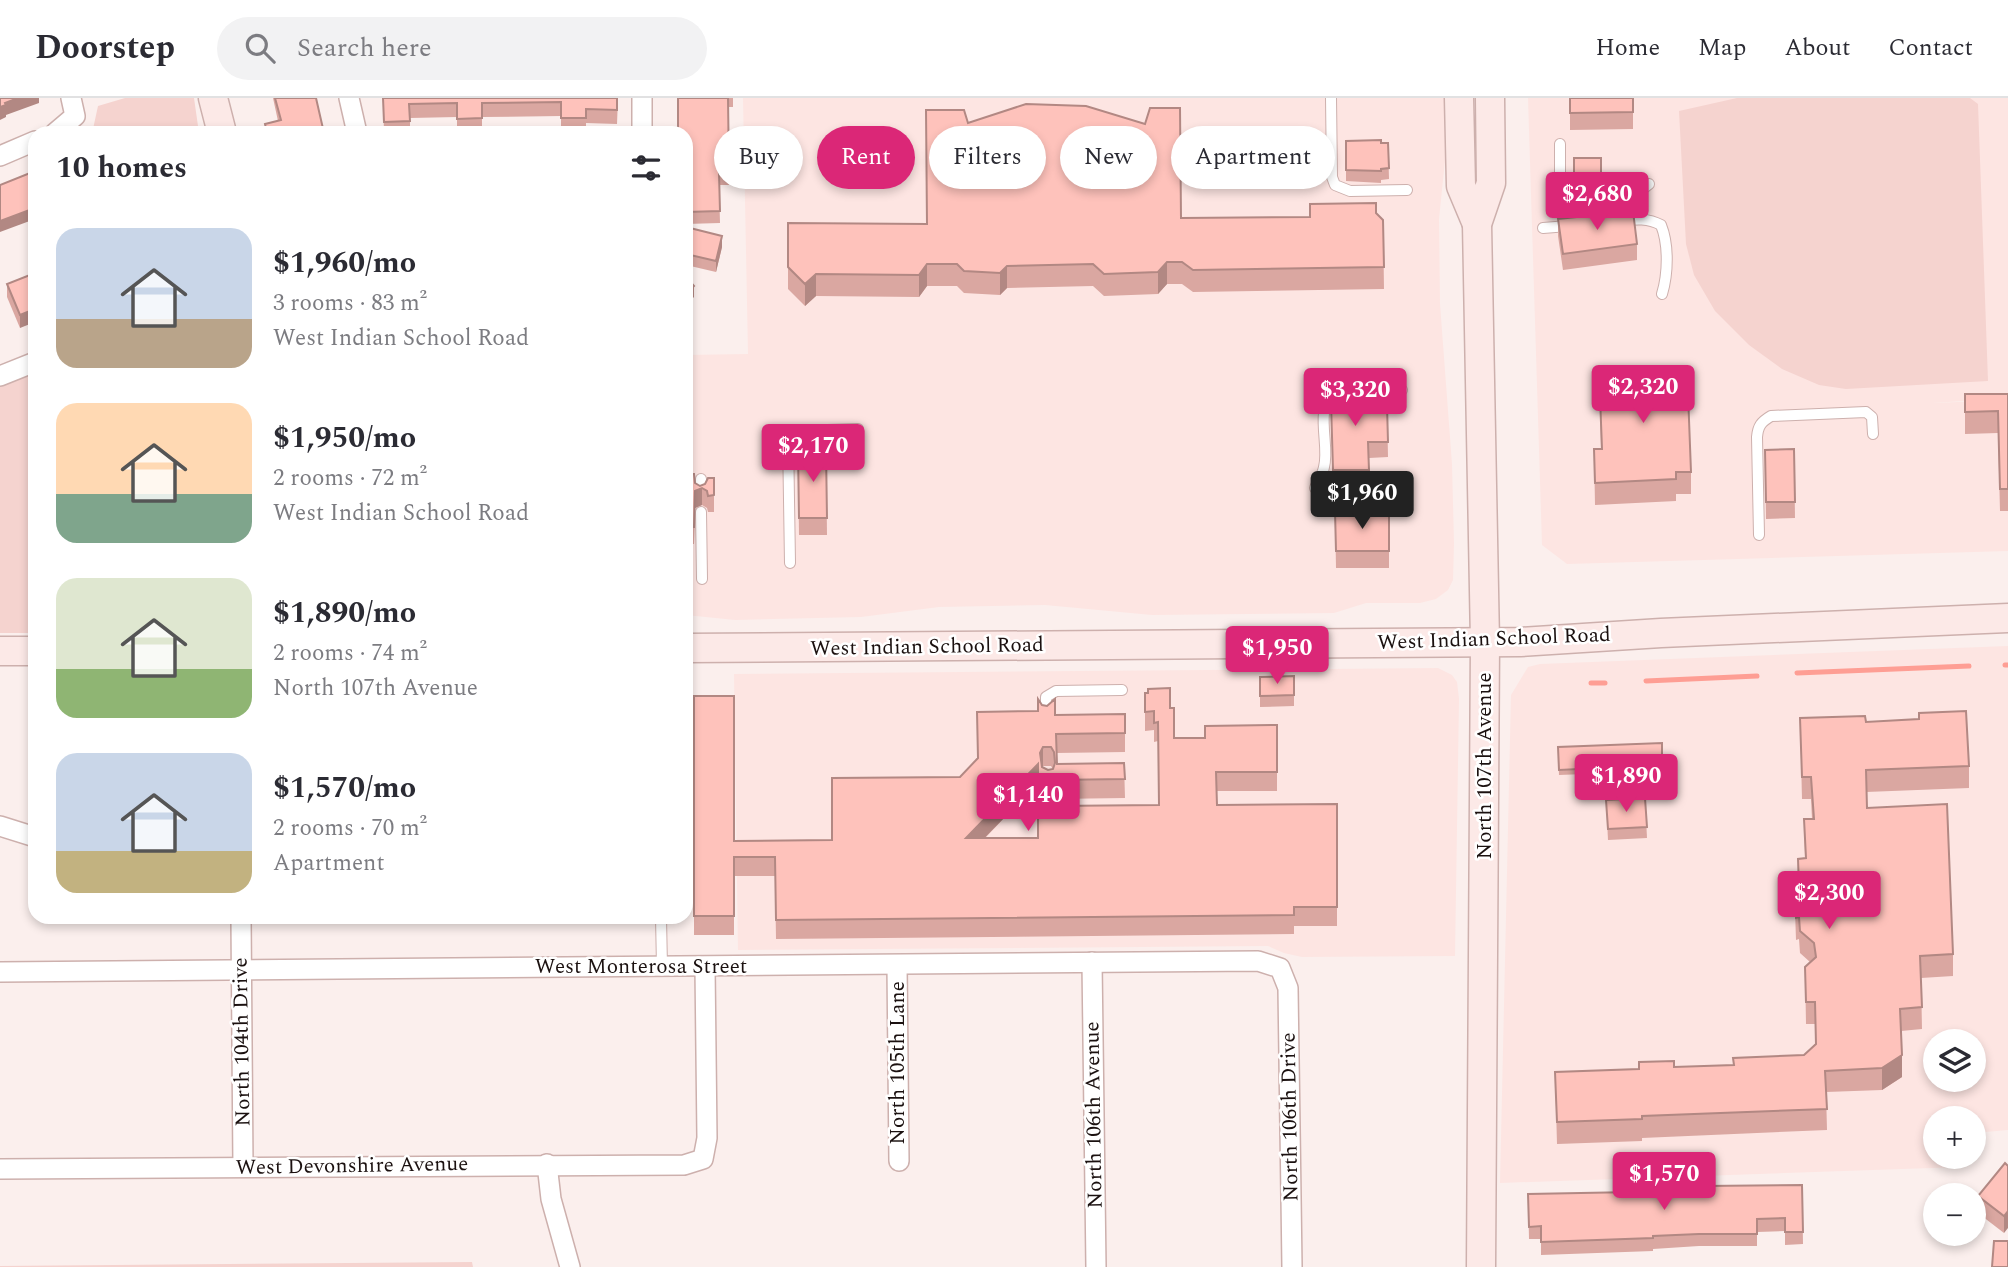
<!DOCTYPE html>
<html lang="en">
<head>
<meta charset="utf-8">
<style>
  :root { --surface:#fff; --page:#f2f2f3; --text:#2b2b33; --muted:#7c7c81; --line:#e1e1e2; --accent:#db2777 }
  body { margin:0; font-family:Spectral,serif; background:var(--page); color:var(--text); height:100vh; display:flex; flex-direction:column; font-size:26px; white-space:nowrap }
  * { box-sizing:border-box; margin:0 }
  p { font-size:23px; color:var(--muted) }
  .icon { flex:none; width:38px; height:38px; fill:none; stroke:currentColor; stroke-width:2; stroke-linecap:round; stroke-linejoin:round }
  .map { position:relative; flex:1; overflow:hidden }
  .side { position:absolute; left:28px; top:28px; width:665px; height:798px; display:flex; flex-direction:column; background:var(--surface); border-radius:21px; box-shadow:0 4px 10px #0003 }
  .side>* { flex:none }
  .banner { position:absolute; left:714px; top:28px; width:665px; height:63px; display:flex; gap:14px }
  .tools { position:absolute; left:1923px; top:931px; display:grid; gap:14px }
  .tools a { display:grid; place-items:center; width:63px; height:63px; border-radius:50%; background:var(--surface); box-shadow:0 4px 10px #0003; font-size:35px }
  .price { position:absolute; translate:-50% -60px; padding:0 16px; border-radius:7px; background:var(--accent); color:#fff; font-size:23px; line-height:46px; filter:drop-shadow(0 2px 4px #0008) }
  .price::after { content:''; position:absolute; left:50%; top:42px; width:21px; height:16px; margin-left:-10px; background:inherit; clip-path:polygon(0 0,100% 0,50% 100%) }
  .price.active { background:#222; color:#fff }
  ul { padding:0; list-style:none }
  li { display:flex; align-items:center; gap:21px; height:175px; padding:0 28px }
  li span { display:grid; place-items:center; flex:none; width:196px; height:140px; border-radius:21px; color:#555 }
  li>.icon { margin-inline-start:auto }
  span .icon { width:84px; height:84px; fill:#fffc; stroke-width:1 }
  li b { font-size:30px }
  h2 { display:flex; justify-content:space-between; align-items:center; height:84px; padding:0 28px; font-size:30px }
  .chip { padding:0 24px; border-radius:32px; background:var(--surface); box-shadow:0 4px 10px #0003; font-size:24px; line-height:63px }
  .chip.active { background:var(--accent); color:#fff }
  header { display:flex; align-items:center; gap:42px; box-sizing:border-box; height:98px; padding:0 35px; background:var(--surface); border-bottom:2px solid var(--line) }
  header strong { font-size:33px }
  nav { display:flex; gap:38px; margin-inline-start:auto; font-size:24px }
  .search { width:490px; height:63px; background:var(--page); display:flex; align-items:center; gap:18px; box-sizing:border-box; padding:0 24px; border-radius:38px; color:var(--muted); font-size:26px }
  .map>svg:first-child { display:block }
</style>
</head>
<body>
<header>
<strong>Doorstep</strong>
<div class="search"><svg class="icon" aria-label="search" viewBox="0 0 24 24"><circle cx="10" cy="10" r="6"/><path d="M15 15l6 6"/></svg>Search here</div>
<nav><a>Home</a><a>Map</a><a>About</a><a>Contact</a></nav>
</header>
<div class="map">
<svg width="2008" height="1169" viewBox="0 0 2008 1169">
  <rect width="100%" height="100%" fill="#fbefed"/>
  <g fill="#fde5e2" fill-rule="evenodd">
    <polygon points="743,0 1446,0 1446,53 1439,121 1440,206 1452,366 1454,445 1453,482 1448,492 1436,501 1420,505 1366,505 1334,515 1152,517 1045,507 939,509 861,519 735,522 686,517 686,257 748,256"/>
    <polygon points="1528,0 2008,0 2008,300 1933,305 2008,302 2008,453 1567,466 1542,447"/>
    <path d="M2008,548V1032L1974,1035V1020H1936V1059H1961V1069L1500,1085L1511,597L1528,569L1540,566ZM1936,943H1974V982H1936Z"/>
    <polygon points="1438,570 1452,577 1457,584 1459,601 1455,858 1302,859 1284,855 1268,848 738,852 734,576"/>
  </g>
  <g fill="#f5d3cf">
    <polygon points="125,0 194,0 199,35 89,35 93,31 98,8"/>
    <polygon points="1737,0 1970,0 1978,6 1988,283 1846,291 1819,287 1782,271 1749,247 1715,213 1694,177 1686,146 1679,13"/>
    <polygon points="35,270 35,535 0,535 0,278"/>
    <polygon points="472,1164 473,1169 0,1169 0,1168"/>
  </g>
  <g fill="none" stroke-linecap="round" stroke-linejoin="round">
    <g stroke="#fe9e94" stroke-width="5">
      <polyline points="2005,567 2008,567"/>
      <polyline points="1797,575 1969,568"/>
      <polyline points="1646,583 1757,578"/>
      <polyline points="1591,585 1605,585"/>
    </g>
    <g stroke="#cdb0ad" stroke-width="12">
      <g id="lane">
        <polyline points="1331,0 1332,79 1335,87 1350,93 1407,92"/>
        <polyline points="1560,46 1560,78 1566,93 1574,95"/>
        <path d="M1601,96C1618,96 1636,98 1649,86"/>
        <path d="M1622,123C1636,121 1648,120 1661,127C1669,147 1668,176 1662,196"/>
        <polyline points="1543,130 1568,128"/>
        <polyline points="701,381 701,397"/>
        <path d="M1315,390C1318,383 1323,376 1324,369C1330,347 1314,311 1334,294L1402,292"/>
        <polyline points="701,414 702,481"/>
        <path d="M1759,437L1757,339C1758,328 1761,324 1771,318L1866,314L1872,319L1873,336"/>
        <polyline points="790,465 788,338 797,333 858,331"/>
        <polyline points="1046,619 1046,599 1056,593 1122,592"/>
        <polyline points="661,819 662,869"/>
      </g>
    </g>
    <g stroke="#cdb0ad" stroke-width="22">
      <g id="street">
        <polyline points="349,0 357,35"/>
        <polyline points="642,0 642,35"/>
        <polyline points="55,35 75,18 71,0"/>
        <polyline points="0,58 35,43"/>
        <polyline points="0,278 35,264"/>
        <polyline points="0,728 35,739"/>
        <polyline points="241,819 243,1069"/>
        <polyline points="1092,864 1096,1169"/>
        <polyline points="897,867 899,1063"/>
        <polyline points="0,874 1258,863 1280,870 1288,890 1292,1169"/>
        <polyline points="547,1066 551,1101 570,1169"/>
        <polyline points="0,1071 684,1067 703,1061 707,1040 705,869"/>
      </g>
    </g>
    <g stroke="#cdb0ad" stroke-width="31">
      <g id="secondary">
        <polyline points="213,0 222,35"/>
        <polyline points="1459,0 1461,88 1477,126"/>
        <polyline points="686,550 1520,544 1661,535 2008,520"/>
        <polyline points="0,553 35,553"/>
        <polyline points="1481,1169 1485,544 1477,126 1491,85 1490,0"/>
      </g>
    </g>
    <use href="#lane" stroke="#fff" stroke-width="10"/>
    <use href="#street" stroke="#fff" stroke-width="19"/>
    <use href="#secondary" stroke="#fce9e7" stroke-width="28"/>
  </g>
  <g fill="#daa7a1" fill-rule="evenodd">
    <polygon points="273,0 316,0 324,35 265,35 265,26 278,23"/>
    <polygon points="383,0 618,0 617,26 586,25 586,34 561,34 561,18 482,19 482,34 457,35 457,19 410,20 410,35 384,35"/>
    <polygon points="677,0 733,0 733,9 728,9 729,87 719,87 720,125 686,126 686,96 689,96 688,79 686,78 686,35"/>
    <polygon points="1570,0 1633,0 1633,31 1570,32"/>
    <polygon points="968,25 1181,120 1310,119 1376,115 1383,122 1384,191 1193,194 1182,186 1167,186 1158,196 1104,198 1093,188 1007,190 1000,197 964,195 957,188 927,188 919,199 816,198 805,208 788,191 788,125 927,126"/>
    <polygon points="1346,43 1388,45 1389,81 1381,82 1381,85 1346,83"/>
    <polygon points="1574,60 1601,89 1597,91 1602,92 1602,108 1574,108 1574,91 1577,90 1574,87"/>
    <polygon points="1558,121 1637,146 1637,162 1563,172 1558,138"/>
    <polygon points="686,129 722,149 716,174 686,167"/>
    <polygon points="35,175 20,230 7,199 7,186"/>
    <polygon points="1599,272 1691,374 1691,396 1676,396 1676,403 1595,407 1594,351 1601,351"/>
    <polygon points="1965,296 2008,296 2008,413 2000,413 1998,335 1965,336"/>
    <polygon points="1331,305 1360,307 1387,307 1388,359 1369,360 1369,387 1333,388"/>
    <polygon points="1794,351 1795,420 1766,421 1765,352"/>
    <polygon points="826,352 827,437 799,437 798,353"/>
    <polygon points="686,376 695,385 700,388 705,386 714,380 714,414 708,414 707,410 702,407 695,410 694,446 686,446"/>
    <polygon points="1389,412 1389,470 1336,470 1335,413"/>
    <polygon points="1294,578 1294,608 1260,609 1260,579"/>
    <path d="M1145,595L1170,610L1174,640H1205L1277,627V693H1216L1217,707L1337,706V828H1294V836L776,841L775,778H734V837H694V598L734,743L832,742L960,679L1038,613L1042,607L1055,617L1125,616V654L1056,655L1057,666L1124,665L1125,700L1054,701L1047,698L1044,700L1052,708L1159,707L1158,643L1154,644V632L1145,633ZM1043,668H1051L1053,671L1048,672L1042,669ZM1038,685V740H985Z"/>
    <polygon points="1800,620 1866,624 1969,668 1969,690 1866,694 1867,710 1953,856 1953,878 1921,880 1922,931 1901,933 1902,979 1882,992 1826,994 1827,1032 1642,1040 1642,1043 1557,1046 1555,974 1733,967 1804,957 1815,946 1815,926 1806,926 1805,869 1810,864 1800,855 1799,841 1796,842 1795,812 1795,790 1798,790 1798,761 1805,760 1804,721 1812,721 1811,701 1802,701"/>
    <polygon points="1662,645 1662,673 1559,677 1558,649"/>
    <polygon points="1645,700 1647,740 1608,742 1606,702"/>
    <polygon points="2008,1068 2004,1135 1978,1115 1978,1098"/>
    <polygon points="1802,1087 1803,1146 1785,1147 1785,1133 1757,1134 1757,1148 1699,1148 1653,1151 1653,1153 1541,1157 1541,1141 1529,1141 1528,1096 1634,1094"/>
  </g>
  <g fill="#b28883">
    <polygon points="18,0 39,0 39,5 6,17 6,19 0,22 0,9 5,5"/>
    <polygon points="1601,77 1601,89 1595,92 1594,85 1595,80"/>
    <polygon points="35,110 35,121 0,134 0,123"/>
    <polygon points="722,138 722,149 716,174 716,163"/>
    <polygon points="1167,164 1167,186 1158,196 1158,174"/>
    <polygon points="927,166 927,188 919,199 919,177"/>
    <polygon points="1007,168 1007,190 1000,197 1000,175"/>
    <polygon points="816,176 816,198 805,208 805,186"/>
    <polygon points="694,188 694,199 686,207 686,196"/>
    <polygon points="35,211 35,224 20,230 20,217"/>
    <polygon points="702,390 702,407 695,410 694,446 695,393"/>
    <polygon points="1043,649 1043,668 1040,674 1040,655"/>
    <polygon points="1038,666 1038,685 966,759 966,740"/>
    <polygon points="1047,679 1047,698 1041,703 1041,684"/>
    <polygon points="1902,957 1902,979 1882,992 1882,970"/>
    <polygon points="2008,1113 2008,1130 2004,1135 2004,1118"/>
  </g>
  <g fill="#fec2bb" stroke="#b28883" stroke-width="2" fill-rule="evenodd">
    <polygon points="0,0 18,0 5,5 6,7 0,9"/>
    <polygon points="275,0 316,0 324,35 267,35 265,26 281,22"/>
    <polygon points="383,0 617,0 617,12 586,11 586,20 561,20 561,4 482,5 482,20 457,21 457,5 409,6 410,23 384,24"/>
    <polygon points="678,0 728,0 729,75 719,75 720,113 686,114 686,96 689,96 688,66 686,66 686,35 678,35"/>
    <polygon points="1570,0 1633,0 1633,14 1570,15"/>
    <polygon points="1026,6 1086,8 1145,26 1150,10 1180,10 1181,120 1310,119 1310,106 1376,105 1376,115 1383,122 1384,169 1193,172 1182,164 1167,164 1158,174 1104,176 1093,166 1007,168 1000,175 964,173 957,166 927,166 919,177 816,176 805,186 788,169 788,125 927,126 926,12 964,12 968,25"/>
    <polygon points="1381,42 1381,45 1388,45 1389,70 1381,71 1381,73 1346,72 1346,43"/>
    <polygon points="1574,60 1601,60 1601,77 1595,80 1594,85 1597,91 1602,92 1602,97 1574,97 1574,91 1580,88 1581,82 1574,76"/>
    <polygon points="35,73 35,110 0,123 0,87"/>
    <polygon points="1633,113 1637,146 1563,156 1558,121"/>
    <polygon points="686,129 722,138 716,163 686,156"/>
    <polygon points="35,175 35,211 20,217 7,186"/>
    <polygon points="686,179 694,188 686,196"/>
    <polygon points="1687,269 1691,374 1676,374 1676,381 1595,385 1594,351 1602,351 1599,272"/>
    <polygon points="1337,287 1360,287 1360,307 1387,307 1388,344 1368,344 1369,372 1333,372 1331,305 1334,292 1337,292"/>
    <polygon points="1965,296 2008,296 2008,391 2000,391 1998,313 1965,314"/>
    <polygon points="1794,351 1795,404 1766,404 1765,352"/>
    <polygon points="826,352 827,420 799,420 798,353"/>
    <polygon points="686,376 694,376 695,385 700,388 705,386 708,380 714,380 714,397 708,398 707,393 702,390 695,393 694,429 686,429"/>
    <polygon points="1389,412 1389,453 1336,453 1335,413"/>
    <polygon points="1294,578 1294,597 1260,598 1260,579"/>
    <path d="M1170,590V610H1174V640H1205V628L1277,627V674H1216L1217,707L1337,706V809H1294V817L776,822L775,759H734V818H694V598H734V743L832,742V680L960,679L978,660L977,614L1038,613V601L1042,607L1047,608L1055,601V617L1125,616V635L1056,636L1057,666L1124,665L1125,681L1054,682L1047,679L1041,684L1042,696L1045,701L1052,702V708L1159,707L1158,624L1154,625V613L1145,614V595H1148V591ZM1043,649H1051L1054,654L1055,665L1053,671L1048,672L1042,669L1040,655ZM1038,666V740H966Z"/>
    <polygon points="1966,613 1969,668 1866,672 1867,710 1947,706 1953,856 1920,858 1922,909 1900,911 1902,957 1882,970 1825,973 1827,1011 1642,1018 1642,1021 1557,1024 1555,974 1639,971 1639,964 1674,963 1674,969 1734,967 1733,960 1804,957 1816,946 1815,904 1806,904 1805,869 1816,859 1814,845 1800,833 1799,819 1796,820 1795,790 1799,790 1798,761 1806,760 1804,721 1814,721 1811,679 1802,679 1800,620 1865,618 1866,624 1919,621 1919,615"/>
    <polygon points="1662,645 1662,667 1559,672 1558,649"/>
    <polygon points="1645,700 1647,729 1608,731 1606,702"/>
    <polygon points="2005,1065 2008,1068 2008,1113 2004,1118 1978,1098"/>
    <polygon points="1802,1087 1803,1134 1785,1134 1785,1120 1757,1121 1757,1136 1699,1136 1653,1138 1653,1140 1541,1144 1541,1128 1529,1129 1528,1096 1634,1094 1703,1088"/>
    <polygon points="1994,1143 2008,1143 2008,1169 1992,1169"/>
  </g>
  <g text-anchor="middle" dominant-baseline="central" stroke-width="5" stroke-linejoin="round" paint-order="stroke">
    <g font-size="21" fill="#1b1110" stroke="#fff">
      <text transform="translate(1494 541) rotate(-2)">West Indian School Road</text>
      <text transform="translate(927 549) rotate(-1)">West Indian School Road</text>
      <text transform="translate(1485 668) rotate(-90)">North 107th Avenue</text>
      <text x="641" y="869">West Monterosa Street</text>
      <text transform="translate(242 944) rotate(-91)">North 104th Drive</text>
      <text transform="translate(898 965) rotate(-90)">North 105th Lane</text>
      <text transform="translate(1094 1017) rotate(-91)">North 106th Avenue</text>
      <text transform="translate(1290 1019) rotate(-91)">North 106th Drive</text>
      <text transform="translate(352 1068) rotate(-1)">West Devonshire Avenue</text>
    </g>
  </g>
</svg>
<div class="tools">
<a><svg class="icon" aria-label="layers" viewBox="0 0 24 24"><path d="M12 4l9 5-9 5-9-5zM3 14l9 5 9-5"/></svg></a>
<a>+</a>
<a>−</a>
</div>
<b class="price" style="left:1597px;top:134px">$2,680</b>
<b class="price" style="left:1643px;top:327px">$2,320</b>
<b class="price" style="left:1355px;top:330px">$3,320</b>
<b class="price" style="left:813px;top:386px">$2,170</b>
<b class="price active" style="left:1362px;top:433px">$1,960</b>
<b class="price" style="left:1277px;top:588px">$1,950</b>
<b class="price" style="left:1626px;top:716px">$1,890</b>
<b class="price" style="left:1028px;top:735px">$1,140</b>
<b class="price" style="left:1829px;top:833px">$2,300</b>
<b class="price" style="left:1664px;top:1114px">$1,570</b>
<div class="banner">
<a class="chip">Buy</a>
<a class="chip active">Rent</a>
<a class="chip">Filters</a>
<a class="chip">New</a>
<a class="chip">Apartment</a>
</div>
<section class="side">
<h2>10 homes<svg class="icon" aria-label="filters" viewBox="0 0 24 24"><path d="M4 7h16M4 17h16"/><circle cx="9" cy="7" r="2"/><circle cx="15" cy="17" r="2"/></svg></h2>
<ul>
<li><span style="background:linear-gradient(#c9d6e8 65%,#b9a48a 0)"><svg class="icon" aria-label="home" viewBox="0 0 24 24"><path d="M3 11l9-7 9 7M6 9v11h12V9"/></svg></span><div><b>$1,960/mo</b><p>3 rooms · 83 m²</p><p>West Indian School Road</p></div></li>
<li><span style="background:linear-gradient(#ffd9b3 65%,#7fa58c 0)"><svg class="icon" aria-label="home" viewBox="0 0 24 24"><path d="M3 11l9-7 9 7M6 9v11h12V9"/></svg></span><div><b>$1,950/mo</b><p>2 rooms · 72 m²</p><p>West Indian School Road</p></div></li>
<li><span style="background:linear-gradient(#dfe7d0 65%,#8fb573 0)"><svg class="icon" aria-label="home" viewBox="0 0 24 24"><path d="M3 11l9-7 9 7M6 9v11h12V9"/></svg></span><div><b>$1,890/mo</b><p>2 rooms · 74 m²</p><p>North 107th Avenue</p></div></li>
<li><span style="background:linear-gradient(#c9d6e8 70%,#c2b280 0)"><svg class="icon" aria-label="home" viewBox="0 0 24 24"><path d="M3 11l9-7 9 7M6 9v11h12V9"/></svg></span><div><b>$1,570/mo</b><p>2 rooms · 70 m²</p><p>Apartment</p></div></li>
</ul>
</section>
</div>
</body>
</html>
